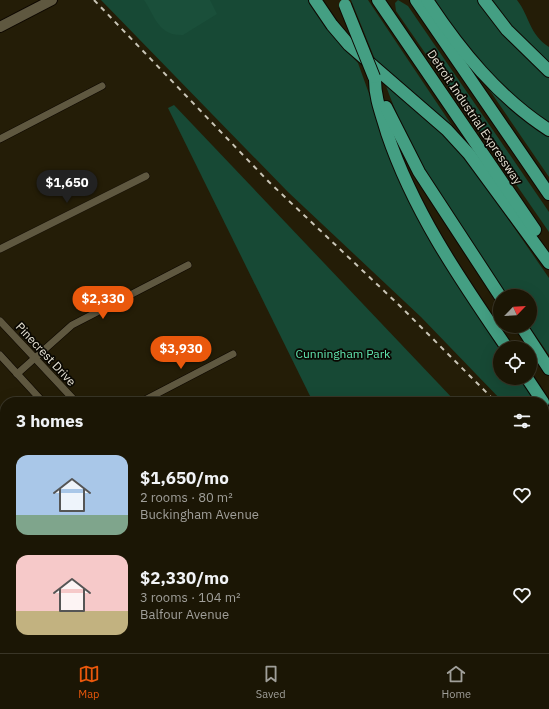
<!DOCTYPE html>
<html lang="en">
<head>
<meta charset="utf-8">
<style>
  :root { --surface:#1b1605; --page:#241f0f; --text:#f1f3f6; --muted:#a09f9a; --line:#393527; --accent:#ea580c }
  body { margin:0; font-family:"IBM Plex Sans",sans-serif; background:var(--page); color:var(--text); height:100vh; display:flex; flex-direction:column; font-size:15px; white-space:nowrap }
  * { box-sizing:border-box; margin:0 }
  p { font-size:13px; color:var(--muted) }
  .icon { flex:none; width:22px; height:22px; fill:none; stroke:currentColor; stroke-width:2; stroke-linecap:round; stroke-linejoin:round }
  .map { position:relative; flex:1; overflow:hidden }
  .side { position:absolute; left:0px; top:397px; width:549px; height:256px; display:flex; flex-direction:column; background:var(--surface); border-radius:16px 16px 0 0; box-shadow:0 4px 16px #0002,0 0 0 1px var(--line) }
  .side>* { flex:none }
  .needle { width:26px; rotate:65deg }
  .tools { position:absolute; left:493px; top:289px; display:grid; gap:8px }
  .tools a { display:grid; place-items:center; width:44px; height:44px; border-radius:50%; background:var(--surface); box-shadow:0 4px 16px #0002,0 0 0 1px var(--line); font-size:20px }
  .price { position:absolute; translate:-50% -34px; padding:0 9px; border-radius:14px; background:var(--accent); color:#fff; font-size:13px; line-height:26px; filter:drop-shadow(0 1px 2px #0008) }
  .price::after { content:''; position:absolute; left:50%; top:24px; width:12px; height:9px; margin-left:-6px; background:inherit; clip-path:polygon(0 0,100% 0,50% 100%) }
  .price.active { background:#222; color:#fff }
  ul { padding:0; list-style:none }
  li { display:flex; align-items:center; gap:12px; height:100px; padding:0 16px }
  li span { display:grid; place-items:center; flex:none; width:112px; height:80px; border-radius:12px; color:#555 }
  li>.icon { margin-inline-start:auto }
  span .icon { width:48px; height:48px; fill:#fffc; stroke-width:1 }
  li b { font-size:17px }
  h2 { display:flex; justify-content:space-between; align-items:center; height:48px; padding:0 16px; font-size:17px }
  .dock { display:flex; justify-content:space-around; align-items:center; height:56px; border-top:1px solid var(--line); background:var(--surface); font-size:11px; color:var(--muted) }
  .dock a { display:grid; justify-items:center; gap:2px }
  .dock .active { color:var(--accent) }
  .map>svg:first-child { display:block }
</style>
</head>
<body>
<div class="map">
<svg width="549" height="653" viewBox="0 0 549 653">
  <rect width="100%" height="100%" fill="#241d07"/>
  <g fill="#174935">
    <polygon points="101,0 308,0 340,44 358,63 376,113 419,220 454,280 500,349 500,378 519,378 536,402 503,402 421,317 288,192"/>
    <polygon points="351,0 368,0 455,130 378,67"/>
    <polygon points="398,0 408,6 549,212 549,232 396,11 395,3"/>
    <path d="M434,0H481C500,29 521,56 549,77V124C536,114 522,105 510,94C481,66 458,33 434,0Z"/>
    <path d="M491,0H517C530,17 529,34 549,47V62L511,26Z"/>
    <path d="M385,83L448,139L479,177L549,278V355L529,326L530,296H508C461,228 412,161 385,83Z"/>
    <polygon points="488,84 532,124 549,136 549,177 486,85"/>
    <polygon points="174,105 456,402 313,402 168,108"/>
    <polygon points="544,494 549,500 549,534 544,546"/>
    <polygon points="443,648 501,648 499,653 445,653"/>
  </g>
  <path fill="#1a4f3a" d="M144,0H210L217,14L183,35C158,36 155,16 144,0Z"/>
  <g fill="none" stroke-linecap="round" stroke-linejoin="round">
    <g stroke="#0d0700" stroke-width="8">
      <g id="street">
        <polyline points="0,139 102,86"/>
        <polyline points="0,249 146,176"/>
        <polyline points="0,321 76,402"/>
        <polyline points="0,355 43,402"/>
        <polyline points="17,374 72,325 188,265"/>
        <polyline points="141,402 233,354"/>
        <polyline points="0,423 5,432"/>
        <polyline points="0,473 5,470"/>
        <polyline points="0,584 5,582"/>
        <polyline points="116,648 119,653"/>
        <polyline points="308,648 312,653"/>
        <polyline points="435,648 438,653"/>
        <polyline points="89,653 99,648"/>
        <polyline points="273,653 278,648"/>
        <polyline points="324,653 329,648"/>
      </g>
    </g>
    <g stroke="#0d0700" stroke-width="12">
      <polyline id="secondary" points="0,27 52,0"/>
    </g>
    <g stroke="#0d0700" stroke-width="14">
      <g id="highway">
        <polyline points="315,0 332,25 349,45 447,130 469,154 549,263"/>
        <polyline points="378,0 535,230"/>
        <polyline points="416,0 549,194"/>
        <path d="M427,0C460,50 498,97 549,130"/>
        <polyline points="484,0 507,30 549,71"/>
        <path d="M375,80C375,99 382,115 387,133C414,213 460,279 507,348"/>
        <polyline points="386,107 419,172 500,296"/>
        <polyline points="521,326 549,369"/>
        <polyline points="527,378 543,402"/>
        <polyline points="545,568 549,552"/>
        <polyline points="544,598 549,588"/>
        <polyline points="544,648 549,635"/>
        <polyline points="519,653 521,648"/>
      </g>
    </g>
    <use href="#street" stroke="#5f5840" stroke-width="7"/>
    <use href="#secondary" stroke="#5f5840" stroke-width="10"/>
    <use href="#highway" stroke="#449f83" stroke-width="12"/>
    <g stroke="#c9c5b6" stroke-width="2" stroke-dasharray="5 5" stroke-linecap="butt">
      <polyline points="94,0 269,182 400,306 496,402"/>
      <polyline points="544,459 549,464"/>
    </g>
    <g stroke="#0d0700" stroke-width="14" stroke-linecap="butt">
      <polyline id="highway-bridge" points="345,5 374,77"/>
    </g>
    <use href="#highway-bridge" stroke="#449f83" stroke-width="12"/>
  </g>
  <g text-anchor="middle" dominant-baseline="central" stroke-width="3.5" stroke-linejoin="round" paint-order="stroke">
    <g font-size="12" fill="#e5e1d3" stroke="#0a0802">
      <text transform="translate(475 117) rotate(56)">Detroit Industrial Expressway</text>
      <text transform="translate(46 354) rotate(47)">Pinecrest Drive</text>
    </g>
    <g font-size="12" fill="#61e8b1" stroke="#0a0802">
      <text x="343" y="353">Cunningham Park</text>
    </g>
  </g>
</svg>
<div class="tools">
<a><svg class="needle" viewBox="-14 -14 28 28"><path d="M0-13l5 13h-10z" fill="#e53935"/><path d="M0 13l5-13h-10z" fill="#a09f9a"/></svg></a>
<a><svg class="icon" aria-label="locate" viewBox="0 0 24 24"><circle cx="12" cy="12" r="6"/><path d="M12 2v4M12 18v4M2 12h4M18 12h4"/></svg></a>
</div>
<b class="price active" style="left:67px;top:204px">$1,650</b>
<b class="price" style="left:103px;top:320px">$2,330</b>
<b class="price" style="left:181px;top:370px">$3,930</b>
<section class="side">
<h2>3 homes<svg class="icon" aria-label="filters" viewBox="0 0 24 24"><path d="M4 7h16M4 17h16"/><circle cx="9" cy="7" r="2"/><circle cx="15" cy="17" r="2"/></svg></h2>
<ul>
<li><span style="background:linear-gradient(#a9c7e8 75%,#7fa58c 0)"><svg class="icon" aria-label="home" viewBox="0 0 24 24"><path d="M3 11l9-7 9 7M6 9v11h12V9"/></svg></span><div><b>$1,650/mo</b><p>2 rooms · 80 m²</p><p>Buckingham Avenue</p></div><svg class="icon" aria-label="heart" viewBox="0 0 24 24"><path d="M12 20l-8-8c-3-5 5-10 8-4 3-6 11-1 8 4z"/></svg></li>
<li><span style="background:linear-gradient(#f6c9c9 70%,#c2b280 0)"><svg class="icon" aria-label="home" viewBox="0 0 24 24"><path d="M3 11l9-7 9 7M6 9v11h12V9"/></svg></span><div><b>$2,330/mo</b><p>3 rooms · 104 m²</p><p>Balfour Avenue</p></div><svg class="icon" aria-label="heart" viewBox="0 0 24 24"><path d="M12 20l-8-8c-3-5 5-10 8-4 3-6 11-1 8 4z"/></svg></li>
</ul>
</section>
</div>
<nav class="dock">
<a class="active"><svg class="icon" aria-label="map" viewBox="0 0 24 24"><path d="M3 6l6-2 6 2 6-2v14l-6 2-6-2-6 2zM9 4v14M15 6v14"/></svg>Map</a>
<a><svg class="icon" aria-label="saved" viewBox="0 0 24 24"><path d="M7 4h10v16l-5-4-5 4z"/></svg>Saved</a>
<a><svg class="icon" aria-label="home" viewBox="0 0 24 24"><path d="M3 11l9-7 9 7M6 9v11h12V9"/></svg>Home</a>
</nav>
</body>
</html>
